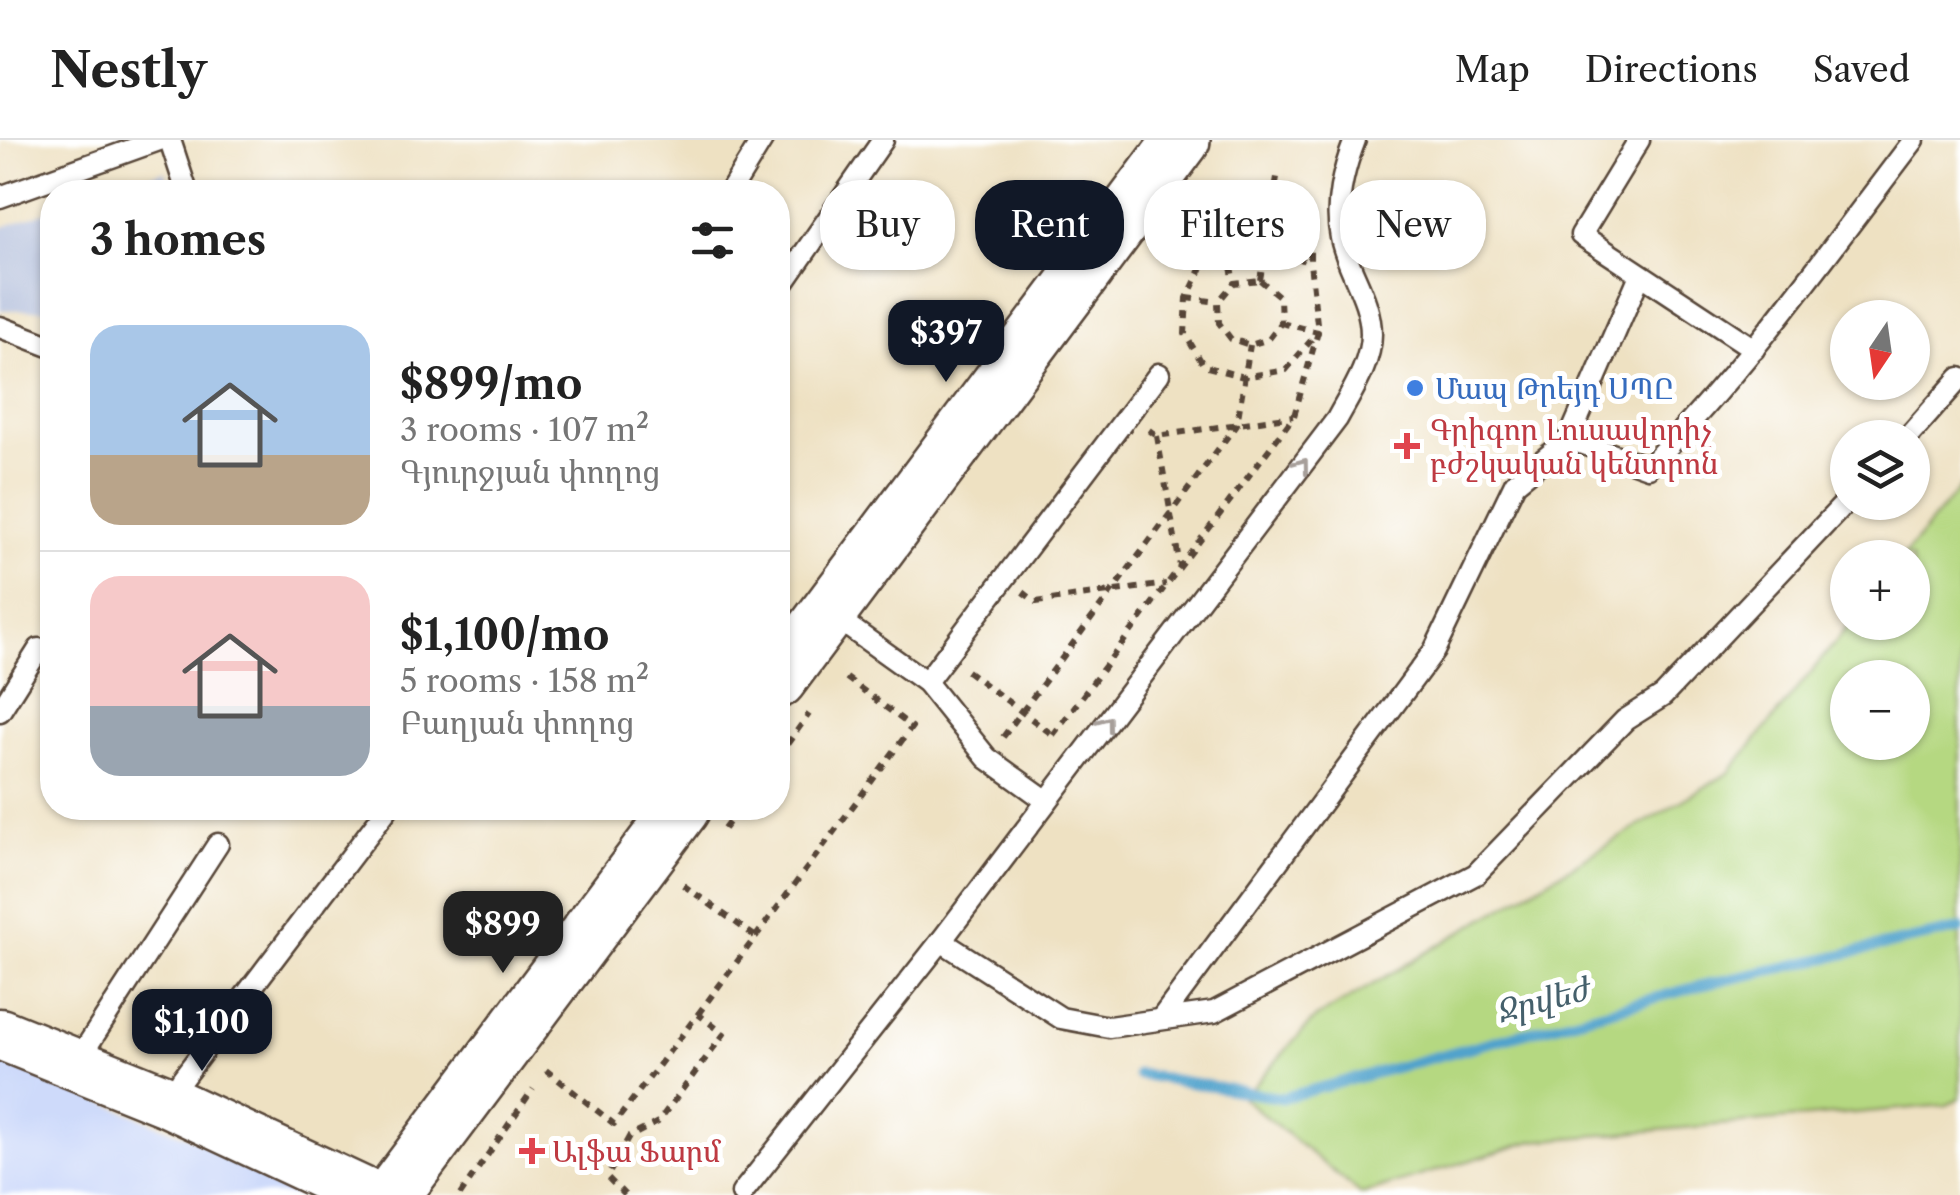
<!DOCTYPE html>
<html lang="en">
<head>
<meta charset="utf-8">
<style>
  :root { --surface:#fff; --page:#f6f6f6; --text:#222; --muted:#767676; --line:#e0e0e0; --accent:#111827 }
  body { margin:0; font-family:"Libre Caslon Text","Noto Serif Armenian",serif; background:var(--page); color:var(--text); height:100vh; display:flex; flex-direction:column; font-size:38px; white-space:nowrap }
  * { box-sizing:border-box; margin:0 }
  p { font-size:32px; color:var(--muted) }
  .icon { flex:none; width:55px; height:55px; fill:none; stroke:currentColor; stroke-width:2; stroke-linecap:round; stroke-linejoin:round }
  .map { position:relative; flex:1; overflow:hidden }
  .details { position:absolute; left:40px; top:40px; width:750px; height:640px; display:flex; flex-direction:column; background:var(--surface); border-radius:40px; box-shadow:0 2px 8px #0004 }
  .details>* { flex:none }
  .banner { position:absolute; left:820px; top:40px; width:950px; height:90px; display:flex; gap:20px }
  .needle { width:65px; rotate:193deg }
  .fabs { position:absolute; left:1830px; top:160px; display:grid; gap:20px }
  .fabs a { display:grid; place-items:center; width:100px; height:100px; border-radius:50%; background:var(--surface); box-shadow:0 2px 8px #0004; font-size:50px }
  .price { position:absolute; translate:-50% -85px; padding:0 22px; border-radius:20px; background:var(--accent); color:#fff; font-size:32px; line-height:65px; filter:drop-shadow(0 2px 5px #0008) }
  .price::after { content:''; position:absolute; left:50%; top:60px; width:30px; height:22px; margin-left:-15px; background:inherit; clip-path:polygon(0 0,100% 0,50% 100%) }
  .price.current { background:#222; color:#fff }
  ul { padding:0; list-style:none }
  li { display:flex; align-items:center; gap:30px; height:250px; padding:0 50px }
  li+li { border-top:2px solid var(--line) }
  li span { display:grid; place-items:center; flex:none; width:280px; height:200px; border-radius:30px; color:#555 }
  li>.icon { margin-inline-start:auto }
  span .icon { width:120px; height:120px; fill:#fffc; stroke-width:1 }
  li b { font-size:42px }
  h2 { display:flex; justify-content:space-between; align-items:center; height:120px; padding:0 50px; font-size:42px }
  .tag { padding:0 35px; border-radius:40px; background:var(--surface); box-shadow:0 2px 8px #0004; font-size:35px; line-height:90px }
  .tag.current { background:var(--accent); color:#fff }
  header { display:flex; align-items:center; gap:60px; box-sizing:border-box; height:140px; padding:0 50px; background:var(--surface); border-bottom:2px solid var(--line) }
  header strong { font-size:48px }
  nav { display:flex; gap:55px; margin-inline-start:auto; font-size:35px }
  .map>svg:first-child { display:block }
</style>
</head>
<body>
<header>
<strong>Nestly</strong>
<nav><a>Map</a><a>Directions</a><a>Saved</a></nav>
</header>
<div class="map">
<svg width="1960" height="1055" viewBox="0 0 1960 1055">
  <rect width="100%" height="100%" fill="#fff"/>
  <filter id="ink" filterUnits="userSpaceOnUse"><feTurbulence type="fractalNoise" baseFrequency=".01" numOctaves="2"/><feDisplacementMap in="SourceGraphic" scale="20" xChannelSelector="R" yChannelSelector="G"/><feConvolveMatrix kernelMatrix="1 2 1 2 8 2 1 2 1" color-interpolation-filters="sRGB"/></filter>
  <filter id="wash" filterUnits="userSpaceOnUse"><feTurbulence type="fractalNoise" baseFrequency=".0048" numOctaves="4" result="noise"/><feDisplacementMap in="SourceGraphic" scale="40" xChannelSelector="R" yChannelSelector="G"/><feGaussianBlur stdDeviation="2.25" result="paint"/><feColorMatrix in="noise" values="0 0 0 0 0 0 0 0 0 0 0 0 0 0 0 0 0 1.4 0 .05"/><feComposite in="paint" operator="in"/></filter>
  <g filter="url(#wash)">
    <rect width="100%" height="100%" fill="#eee1c2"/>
    <polygon fill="#cedafa" points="0,920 273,1032 297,1055 0,1055"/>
    <g fill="#b9c4de">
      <polygon points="164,31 170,52 102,52"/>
      <polygon points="52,70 52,170 0,170 0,88"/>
    </g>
    <path fill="#b5d881" stroke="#788150" stroke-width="2.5" fill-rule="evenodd" d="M1960,347V959L1947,965L1533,1001L1361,1054L1243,958L1313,880L1730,632L1851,483L1912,482V418L1903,417ZM1848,538H1912V602H1848Z"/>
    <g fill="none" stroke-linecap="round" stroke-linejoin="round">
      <polyline stroke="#51a3cc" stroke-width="11" points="1138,934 1282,958 1707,844 1960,789"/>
    </g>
  </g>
  <g filter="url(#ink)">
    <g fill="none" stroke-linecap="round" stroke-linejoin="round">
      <g stroke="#564537" stroke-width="25">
        <g id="service">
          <polyline points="170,0 187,52"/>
          <polyline points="1639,0 1581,95 1754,209"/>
          <polyline points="730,52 762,0"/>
          <polyline points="0,57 159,0"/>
          <polyline points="778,151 883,0"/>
          <polyline points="0,187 52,207"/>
          <polyline points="1907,298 1960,238"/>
          <polyline points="1569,299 1640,135"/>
          <polyline points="831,474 926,542 987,618 1047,661"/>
          <polyline points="926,542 1159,234"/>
          <polyline points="0,571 39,509"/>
          <polyline points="941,801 1061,878 1109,887 1214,872 1476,734 1625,580 1663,556 1848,360"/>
          <path d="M1161,879L1434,511L1515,343L1569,299L1648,327C1747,227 1829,111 1914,0"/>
          <polyline points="76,923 218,704"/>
          <polyline points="169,962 182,939 388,668"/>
          <path d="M742,1053L941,801L1337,279C1351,253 1371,224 1371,194C1371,158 1347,130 1341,98C1334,65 1343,31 1355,0"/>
        </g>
      </g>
      <g stroke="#564537" stroke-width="55">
        <polyline id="tertiary" points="0,894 169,962 368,1055"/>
      </g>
      <g stroke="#564537" stroke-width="60">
        <g id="secondary">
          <polyline points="778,540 1182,0"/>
          <polyline points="392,1055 682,668"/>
        </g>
      </g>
      <g stroke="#564537" stroke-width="6" stroke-dasharray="8 8" stroke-linecap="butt">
        <polyline points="1228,110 1234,143"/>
        <polygon points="1260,140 1280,157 1281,183 1269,199 1250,205 1231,199 1219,183 1218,162 1234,143"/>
        <polyline points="1260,140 1278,31"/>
        <polyline points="1187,158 1218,162"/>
        <polyline points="1281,183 1318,192 1286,230 1244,237 1204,226 1185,194 1187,158 1207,117 1228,110 1265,105 1310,123"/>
        <polyline points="1149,290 1157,296 1293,276"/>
        <polyline points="1157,296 1180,426"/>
        <polyline points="1023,452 1036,462 1166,444"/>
        <polyline points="967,531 1053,595"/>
        <polyline points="1053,595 1294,276 1318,192 1310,123 1310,101"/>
        <polyline points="1003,597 1237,284 1250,205"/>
        <polyline points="778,617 809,574"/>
        <polyline points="724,689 740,668"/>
        <polyline points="683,745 756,797"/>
        <polyline points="698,874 912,587 840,533"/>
        <polyline points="546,930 614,984 698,874 724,894 658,982 629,997 607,1037 625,1055"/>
        <polyline points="460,1055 533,949"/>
      </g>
      <use href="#service" stroke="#fff" stroke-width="20"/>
      <use href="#tertiary" stroke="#fff" stroke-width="50"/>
      <use href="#secondary" stroke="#fff" stroke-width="55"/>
    </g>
    <defs><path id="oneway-chevron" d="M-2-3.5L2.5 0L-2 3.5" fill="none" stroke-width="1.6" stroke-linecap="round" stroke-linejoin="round" transform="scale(2.5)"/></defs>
    <g stroke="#a79f9a">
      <use href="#oneway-chevron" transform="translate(1302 325) rotate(-53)"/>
      <use href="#oneway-chevron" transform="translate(1106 583) rotate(-53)"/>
    </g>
  </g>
  <circle fill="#3f7fe0" stroke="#fff" stroke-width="4" cx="1415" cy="248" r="10"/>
  <g fill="#e0444e" stroke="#fff" stroke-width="4">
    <path d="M1402 291h10v10h10v10h-10v10h-10v-10h-10v-10h10z"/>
    <path d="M527 996h10v10h10v10h-10v10h-10v-10h-10v-10h10z"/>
  </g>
  <g text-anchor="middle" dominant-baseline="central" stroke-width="10" stroke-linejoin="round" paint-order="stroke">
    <g font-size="30" fill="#366cbe" stroke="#fff" text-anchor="start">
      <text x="1435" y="248">Մապ Թրեյդ ՍՊԸ</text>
    </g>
    <g font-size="30" fill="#be3a42" stroke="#fff" text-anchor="start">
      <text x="1430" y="289">Գրիգոր Լուսավորիչ<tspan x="1430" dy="34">բժշկական կենտրոն</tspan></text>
      <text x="552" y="1011">Ալֆա Ֆարմ</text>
    </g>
    <g font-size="32" font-style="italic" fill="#45606c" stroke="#fff">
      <text transform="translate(1542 860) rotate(-15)">Ջրվեժ</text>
    </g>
  </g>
</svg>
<div class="fabs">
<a><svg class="needle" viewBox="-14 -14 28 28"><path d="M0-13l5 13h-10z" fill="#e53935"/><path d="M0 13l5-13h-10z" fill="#767676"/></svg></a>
<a><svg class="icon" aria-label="layers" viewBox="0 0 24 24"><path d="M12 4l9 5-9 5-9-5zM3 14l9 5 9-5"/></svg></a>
<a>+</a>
<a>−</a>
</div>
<b class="price" style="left:946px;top:245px">$397</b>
<b class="price current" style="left:503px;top:836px">$899</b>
<b class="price" style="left:202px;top:934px">$1,100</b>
<div class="banner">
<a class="tag">Buy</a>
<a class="tag current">Rent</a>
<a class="tag">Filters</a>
<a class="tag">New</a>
</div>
<section class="details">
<h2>3 homes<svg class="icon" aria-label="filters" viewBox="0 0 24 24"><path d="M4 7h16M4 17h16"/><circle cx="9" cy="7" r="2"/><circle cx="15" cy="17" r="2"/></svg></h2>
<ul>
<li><span style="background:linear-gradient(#a9c7e8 65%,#b9a48a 0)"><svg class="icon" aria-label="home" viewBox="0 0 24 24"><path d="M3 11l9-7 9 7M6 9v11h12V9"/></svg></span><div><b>$899/mo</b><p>3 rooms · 107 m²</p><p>Գյուրջյան փողոց</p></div></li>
<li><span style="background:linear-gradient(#f6c9c9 65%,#9aa5b1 0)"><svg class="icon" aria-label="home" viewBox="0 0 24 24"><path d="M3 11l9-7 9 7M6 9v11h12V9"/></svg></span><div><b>$1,100/mo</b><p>5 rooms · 158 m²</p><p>Բաղյան փողոց</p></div></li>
</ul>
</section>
</div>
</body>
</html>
